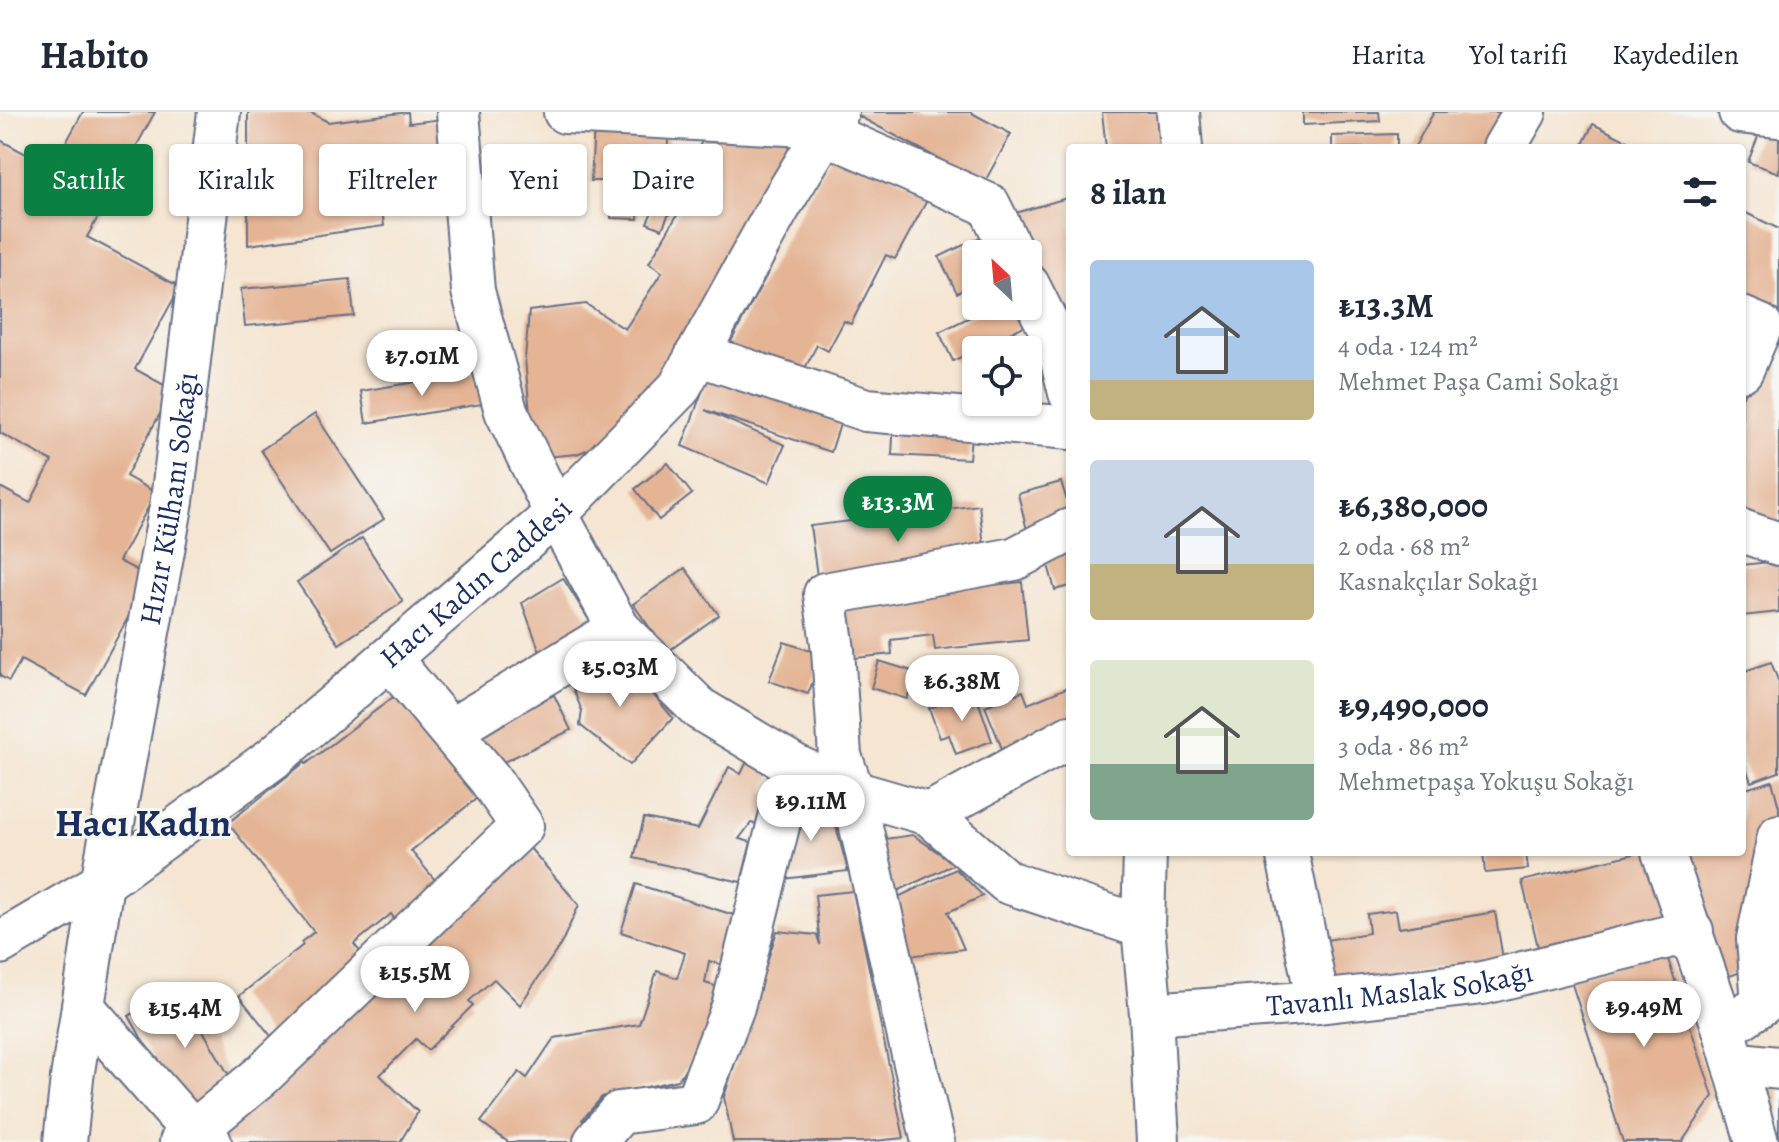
<!DOCTYPE html>
<html lang="tr">
<head>
<meta charset="utf-8">
<style>
  :root { --surface:#fff; --page:#f6f6f7; --text:#1f2937; --muted:#747a83; --line:#e0e1e3; --accent:#0b8043 }
  body { margin:0; font-family:Alegreya,serif; background:var(--page); color:var(--text); height:100vh; display:flex; flex-direction:column; font-size:30px; white-space:nowrap }
  * { box-sizing:border-box; margin:0 }
  p { font-size:26px; color:var(--muted) }
  .icon { flex:none; width:44px; height:44px; fill:none; stroke:currentColor; stroke-width:2; stroke-linecap:round; stroke-linejoin:round }
  .map { position:relative; flex:1; overflow:hidden }
  .drawer { position:absolute; left:1066px; top:32px; width:680px; height:712px; display:flex; flex-direction:column; background:var(--surface); border-radius:8px; box-shadow:0 2px 6px #0004 }
  .drawer>* { flex:none }
  .banner { position:absolute; left:24px; top:32px; width:760px; height:72px; display:flex; gap:16px }
  .needle { width:52px; rotate:334deg }
  .buttons { position:absolute; left:962px; top:128px; display:grid; gap:16px }
  .buttons a { display:grid; place-items:center; width:80px; height:80px; border-radius:8px; background:var(--surface); box-shadow:0 2px 6px #0004; font-size:40px }
  .price { position:absolute; translate:-50% -68px; padding:0 18px; border-radius:28px; background:#fff; color:#222; font-size:26px; line-height:52px; filter:drop-shadow(0 2px 4px #0008) }
  .price::after { content:''; position:absolute; left:50%; top:48px; width:24px; height:18px; margin-left:-12px; background:inherit; clip-path:polygon(0 0,100% 0,50% 100%) }
  .price.on { background:var(--accent); color:#fff }
  ul { padding:0; list-style:none }
  li { display:flex; align-items:center; gap:24px; height:200px; padding:0 24px }
  li span { display:grid; place-items:center; flex:none; width:224px; height:160px; border-radius:8px; color:#555 }
  li>.icon { margin-inline-start:auto }
  span .icon { width:96px; height:96px; fill:#fffc; stroke-width:1 }
  li b { font-size:34px }
  h2 { display:flex; justify-content:space-between; align-items:center; height:96px; padding:0 24px; font-size:34px }
  .pill { padding:0 28px; border-radius:8px; background:var(--surface); box-shadow:0 2px 6px #0004; font-size:28px; line-height:72px }
  .pill.on { background:var(--accent); color:#fff }
  header { display:flex; align-items:center; gap:48px; box-sizing:border-box; height:112px; padding:0 40px; background:var(--surface); border-bottom:2px solid var(--line) }
  header strong { font-size:38px }
  nav { display:flex; gap:44px; margin-inline-start:auto; font-size:28px }
  .map>svg:first-child { display:block }
</style>
</head>
<body>
<header>
<strong>Habito</strong>
<nav><a>Harita</a><a>Yol tarifi</a><a>Kaydedilen</a></nav>
</header>
<div class="map">
<svg width="1779" height="1030" viewBox="0 0 1779 1030">
  <rect width="100%" height="100%" fill="#f6f6f2"/>
  <filter id="ink" filterUnits="userSpaceOnUse"><feTurbulence type="fractalNoise" baseFrequency=".0125" numOctaves="2"/><feDisplacementMap in="SourceGraphic" scale="16" xChannelSelector="R" yChannelSelector="G"/><feConvolveMatrix kernelMatrix="1 2 1 2 8 2 1 2 1" color-interpolation-filters="sRGB"/></filter>
  <filter id="wash" filterUnits="userSpaceOnUse"><feTurbulence type="fractalNoise" baseFrequency=".006" numOctaves="4" result="noise"/><feDisplacementMap in="SourceGraphic" scale="32" xChannelSelector="R" yChannelSelector="G"/><feGaussianBlur stdDeviation="1.8" result="paint"/><feColorMatrix in="noise" values="0 0 0 0 0 0 0 0 0 0 0 0 0 0 0 0 0 1.4 0 .05"/><feComposite in="paint" operator="in"/></filter>
  <g filter="url(#wash)">
    <rect width="100%" height="100%" fill="#f5e5d1"/>
    <g id="blocks">
      <g fill="#e4b494">
        <polygon points="83,0 155,0 87,125 180,175 135,257 173,278 126,364 156,381 119,449 150,465 86,583 21,548 9,569 0,564 0,375 30,391 52,349 0,321 0,28 52,56"/>
        <polygon points="248,0 311,1 328,10 408,0 409,11 443,7 453,88 382,97 384,114 248,133"/>
        <polygon points="851,0 970,0 1011,22 984,71"/>
        <polygon points="1102,0 1168,0 1171,36 1106,36"/>
        <polygon points="1303,0 1379,0 1380,9 1303,13"/>
        <polygon points="1434,0 1499,0 1510,6 1494,36 1414,36"/>
        <polygon points="1765,7 1779,12 1779,61 1748,50"/>
        <polygon points="594,12 669,15 665,72 640,71 638,107 611,106 612,69 591,69"/>
        <polygon points="1593,12 1629,30 1626,36 1581,36"/>
        <polygon points="708,17 792,21 785,56 716,195 620,324 577,342 534,346 525,247 529,199 586,192 625,217 662,160 649,151 693,76 670,64 683,37 695,43"/>
        <polygon points="1397,22 1397,36 1332,36 1332,24"/>
        <polygon points="836,33 930,83 895,147 886,143 851,212 844,209 828,239 817,233 796,273 727,237"/>
        <polygon points="664,73 687,83 681,96 673,93 662,117 647,111"/>
        <polygon points="1070,85 1070,212 1028,161 1009,103"/>
        <polygon points="1742,99 1779,117 1779,206 1742,188"/>
        <polygon points="980,125 989,142 976,142 976,171 957,181 939,145"/>
        <polygon points="350,167 354,204 245,214 241,177"/>
        <polygon points="993,194 1014,194 1024,214 953,249 939,220"/>
        <polygon points="1773,222 1779,225 1779,412 1742,395 1742,286"/>
        <polygon points="712,253 845,297 831,340 705,298 785,333 769,371 682,334"/>
        <polygon points="477,260 482,292 366,311 361,279"/>
        <polygon points="315,302 384,407 330,442 261,338"/>
        <polygon points="894,307 972,311 969,347 892,343"/>
        <polygon points="668,351 692,382 659,408 635,377"/>
        <polygon points="1061,370 1070,398 1028,422 1018,382"/>
        <polygon points="979,393 986,450 818,471 810,414"/>
        <polygon points="362,426 403,490 339,532 297,470"/>
        <polygon points="1070,436 1070,474 1055,478 1045,442"/>
        <polygon points="1779,449 1779,500 1742,504 1742,453"/>
        <polygon points="685,456 719,503 667,540 633,492"/>
        <polygon points="563,466 597,521 543,548 522,491"/>
        <polygon points="1022,470 1028,528 935,538 933,523 891,528 892,542 837,548 832,489"/>
        <polygon points="784,530 823,543 808,582 769,569"/>
        <polygon points="622,545 673,606 630,653 580,613 582,599 570,569"/>
        <polygon points="879,549 915,560 907,587 871,576"/>
        <polygon points="1771,550 1779,571 1779,660 1751,670 1742,644 1742,560"/>
        <polygon points="405,576 487,678 411,739 440,774 396,809 391,802 354,832 364,845 335,873 271,924 239,884 303,833 301,830 314,820 228,711 305,650 306,652"/>
        <polygon points="1066,576 1070,585 1070,612 1007,649 985,594 1023,579 1028,592"/>
        <polygon points="975,580 992,629 956,642 949,623 940,626 929,596"/>
        <polygon points="554,583 571,618 491,656 475,620"/>
        <polygon points="751,641 777,656 763,679 779,688 757,712 751,711 739,727 751,730 741,770 634,746 644,706 698,717 729,655 741,662"/>
        <polygon points="1772,669 1779,695 1779,706 1756,722 1750,857 1715,869 1674,740 1742,740 1742,678"/>
        <polygon points="796,683 831,696 848,759 775,768"/>
        <polygon points="913,723 955,752 891,782 878,728"/>
        <polygon points="529,735 579,793 561,832 520,893 494,867 469,889 473,893 428,938 416,927 380,963 418,1000 400,1030 222,1030 216,1027"/>
        <polygon points="1483,740 1526,740 1528,757 1485,761"/>
        <polygon points="1642,740 1658,740 1674,810 1540,843 1522,769"/>
        <polygon points="956,757 983,784 948,800 964,837 909,844 894,787"/>
        <polygon points="636,772 743,806 727,854 709,849 705,871 721,876 706,925 678,968 602,985 582,1008 588,1013 575,1030 508,1030 481,1010 519,960 527,966 554,926 639,912 657,859 677,866 685,841 621,820"/>
        <polygon points="853,779 904,1026 864,1030 733,1030 724,985 777,819 817,823 820,833 815,783"/>
        <polygon points="1396,798 1399,816 1495,800 1504,852 1470,858 1469,850 1334,875 1326,828 1369,821 1367,802"/>
        <polygon points="1665,838 1713,984 1682,1030 1623,1030 1570,866"/>
        <polygon points="179,876 190,895 212,882 225,904 202,917 238,979 187,1007 129,904"/>
        <polygon points="1755,963 1779,964 1779,1027 1766,1026"/>
      </g>
    </g>
  </g>
  <g filter="url(#ink)">
    <use href="#blocks" fill-opacity="0" stroke="#676f86" stroke-width="2"/>
    <g fill="none" stroke-linecap="round" stroke-linejoin="round">
      <g stroke="#676f86" stroke-width="46">
        <g id="minor">
          <polyline points="458,0 473,179 506,299 556,402 619,517 700,597 797,655 853,680 929,702 1007,770 1143,815"/>
          <polyline points="565,0 807,13 989,93 1013,142"/>
          <polyline points="1178,0 1181,36"/>
          <polyline points="1740,0 1779,4"/>
          <polyline points="1504,36 1525,0"/>
          <polyline points="1028,173 1058,233 1070,281"/>
          <polyline points="1742,206 1761,214 1742,258"/>
          <polyline points="697,242 866,298 1070,316"/>
          <polyline points="1742,419 1779,432"/>
          <polyline points="451,618 619,517"/>
          <polyline points="929,702 1070,625"/>
          <polyline points="1145,740 1143,815 1151,902 1158,1030"/>
          <polyline points="1287,740 1318,890"/>
          <polyline points="1663,740 1724,917 1757,1030"/>
          <path id="s1" d="M0,831L102,771L273,646L556,402L679,276L779,95L837,0"/>
          <polyline points="83,895 192,1019 210,1030"/>
          <path id="s2" d="M1151,902L1318,890L1483,871L1692,819"/>
          <polyline points="1724,917 1763,891 1758,827 1779,724"/>
          <polyline points="1734,951 1779,956"/>
          <path id="s3" d="M65,1030L72,966L102,771L172,389L219,0"/>
          <polyline points="181,1030 261,964 522,714 489,666 390,547"/>
          <polyline points="595,1030 619,1001 696,991 733,895 781,702 797,655"/>
          <polyline points="933,1030 853,680 840,644 833,538 825,482 1014,447 1070,418"/>
        </g>
      </g>
      <use href="#minor" stroke="#fff" stroke-width="42"/>
    </g>
  </g>
  <g text-anchor="middle" dominant-baseline="central" stroke-width="6" stroke-linejoin="round" paint-order="stroke">
    <g font-size="30" fill="#1b2f5e" stroke="#f6f6f2">
      <text stroke="none"><textPath href="#s3" startOffset="652">Hızır Külhanı Sokağı</textPath></text>
      <text stroke="none"><textPath href="#s1" startOffset="598">Hacı Kadın Caddesi</textPath></text>
      <text stroke="none"><textPath href="#s2" startOffset="250">Tavanlı Maslak Sokağı</textPath></text>
    </g>
    <g font-size="38" font-weight="bold" fill="#1b2f5e" stroke="#f6f6f2">
      <text x="143" y="711">Hacı Kadın</text>
    </g>
  </g>
</svg>
<div class="buttons">
<a><svg class="needle" viewBox="-14 -14 28 28"><path d="M0-13l5 13h-10z" fill="#e53935"/><path d="M0 13l5-13h-10z" fill="#747a83"/></svg></a>
<a><svg class="icon" aria-label="locate" viewBox="0 0 24 24"><circle cx="12" cy="12" r="6"/><path d="M12 2v4M12 18v4M2 12h4M18 12h4"/></svg></a>
</div>
<b class="price" style="left:422px;top:286px">₺7.01M</b>
<b class="price on" style="left:898px;top:432px">₺13.3M</b>
<b class="price" style="left:620px;top:597px">₺5.03M</b>
<b class="price" style="left:962px;top:611px">₺6.38M</b>
<b class="price" style="left:811px;top:731px">₺9.11M</b>
<b class="price" style="left:415px;top:902px">₺15.5M</b>
<b class="price" style="left:1644px;top:937px">₺9.49M</b>
<b class="price" style="left:185px;top:938px">₺15.4M</b>
<div class="banner">
<a class="pill on">Satılık</a>
<a class="pill">Kiralık</a>
<a class="pill">Filtreler</a>
<a class="pill">Yeni</a>
<a class="pill">Daire</a>
</div>
<section class="drawer">
<h2>8 ilan<svg class="icon" aria-label="filters" viewBox="0 0 24 24"><path d="M4 7h16M4 17h16"/><circle cx="9" cy="7" r="2"/><circle cx="15" cy="17" r="2"/></svg></h2>
<ul>
<li><span style="background:linear-gradient(#a9c7e8 75%,#c2b280 0)"><svg class="icon" aria-label="home" viewBox="0 0 24 24"><path d="M3 11l9-7 9 7M6 9v11h12V9"/></svg></span><div><b>₺13.3M</b><p>4 oda · 124 m²</p><p>Mehmet Paşa Cami Sokağı</p></div></li>
<li><span style="background:linear-gradient(#c9d6e8 65%,#c2b280 0)"><svg class="icon" aria-label="home" viewBox="0 0 24 24"><path d="M3 11l9-7 9 7M6 9v11h12V9"/></svg></span><div><b>₺6,380,000</b><p>2 oda · 68 m²</p><p>Kasnakçılar Sokağı</p></div></li>
<li><span style="background:linear-gradient(#dfe7d0 65%,#7fa58c 0)"><svg class="icon" aria-label="home" viewBox="0 0 24 24"><path d="M3 11l9-7 9 7M6 9v11h12V9"/></svg></span><div><b>₺9,490,000</b><p>3 oda · 86 m²</p><p>Mehmetpaşa Yokuşu Sokağı</p></div></li>
</ul>
</section>
</div>
</body>
</html>
